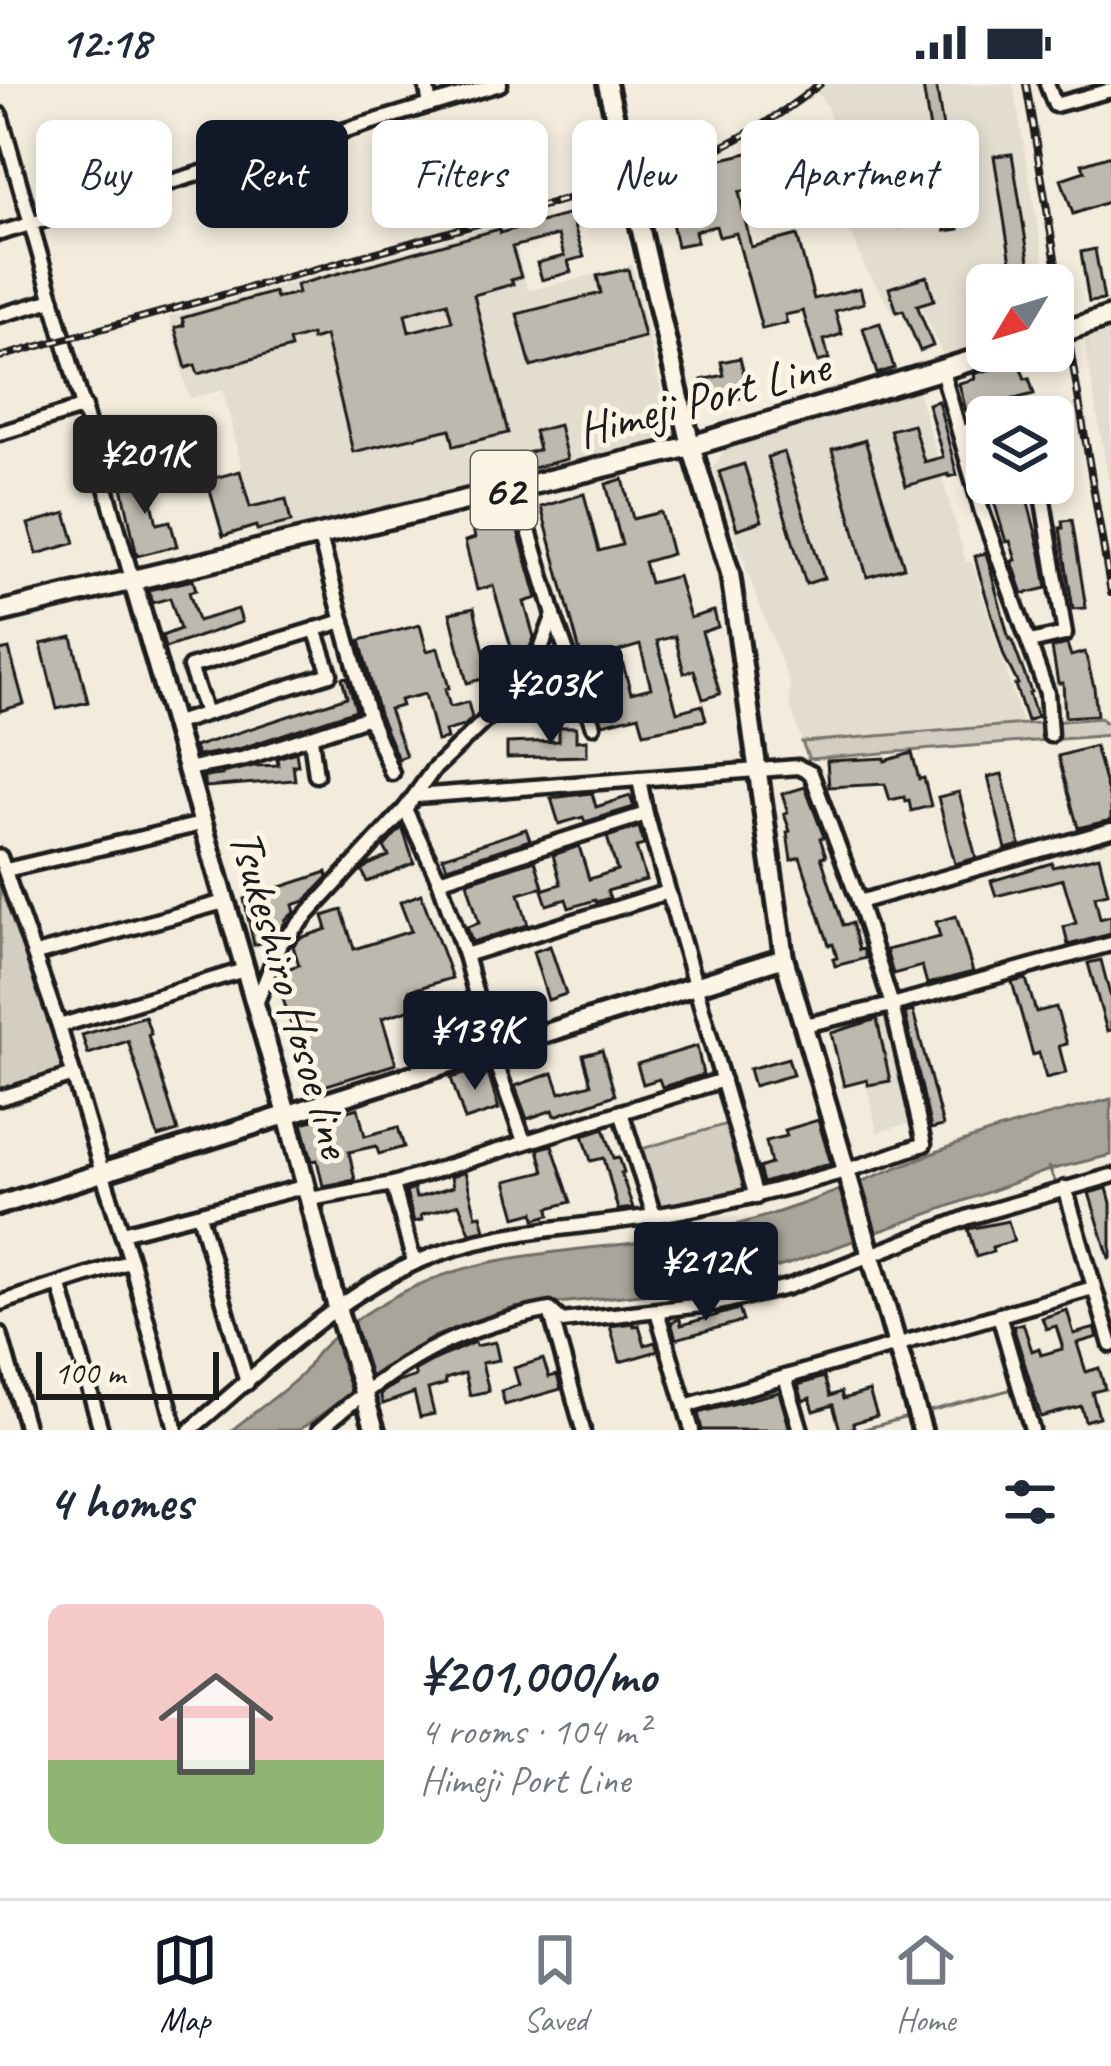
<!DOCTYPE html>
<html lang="en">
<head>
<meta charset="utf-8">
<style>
  :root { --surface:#fff; --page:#f2f2f3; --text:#1f2937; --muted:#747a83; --line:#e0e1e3; --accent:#111827 }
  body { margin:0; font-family:Caveat,sans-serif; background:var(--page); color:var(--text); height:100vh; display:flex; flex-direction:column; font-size:45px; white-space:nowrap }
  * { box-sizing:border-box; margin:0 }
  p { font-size:39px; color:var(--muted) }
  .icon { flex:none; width:66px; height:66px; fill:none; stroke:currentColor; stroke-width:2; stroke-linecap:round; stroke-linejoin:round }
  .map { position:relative; height:1346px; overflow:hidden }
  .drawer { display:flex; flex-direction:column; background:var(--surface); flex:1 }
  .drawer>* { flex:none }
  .top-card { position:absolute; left:36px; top:36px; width:1041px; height:108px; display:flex; gap:24px }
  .needle { width:78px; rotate:232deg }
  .tools { position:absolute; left:966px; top:180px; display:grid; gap:24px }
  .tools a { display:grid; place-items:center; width:108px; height:108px; border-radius:18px; background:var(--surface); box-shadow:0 6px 18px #0003; font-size:60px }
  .scale { position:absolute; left:36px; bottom:30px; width:183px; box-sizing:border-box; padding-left:12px; border:6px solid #1c1c1c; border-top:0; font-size:33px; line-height:42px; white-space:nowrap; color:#1c1c1c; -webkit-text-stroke:9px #fcf5e5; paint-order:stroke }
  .price { position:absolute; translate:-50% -102px; padding:0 27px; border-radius:12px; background:var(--accent); color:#fff; font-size:39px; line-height:78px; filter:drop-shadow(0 3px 6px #0008) }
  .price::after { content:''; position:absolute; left:50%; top:72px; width:36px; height:27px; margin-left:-18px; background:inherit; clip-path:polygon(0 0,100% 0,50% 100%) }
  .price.current { background:#222; color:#fff }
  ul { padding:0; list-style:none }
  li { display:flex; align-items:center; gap:36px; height:300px; padding:0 48px }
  li span { display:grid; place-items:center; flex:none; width:336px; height:240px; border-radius:18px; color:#555 }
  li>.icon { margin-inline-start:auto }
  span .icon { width:144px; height:144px; fill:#fffc; stroke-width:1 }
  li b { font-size:51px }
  h2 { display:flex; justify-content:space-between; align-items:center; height:144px; padding:0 48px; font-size:51px }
  .tag { padding:0 42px; border-radius:18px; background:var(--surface); box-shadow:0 6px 18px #0003; font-size:42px; line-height:108px }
  .tag.current { background:var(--accent); color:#fff }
  .status { display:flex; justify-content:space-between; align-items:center; height:84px; padding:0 60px; background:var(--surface); direction:ltr }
  .status svg { height:33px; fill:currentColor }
  .dock { display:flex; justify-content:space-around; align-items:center; height:168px; border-top:3px solid var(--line); background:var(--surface); font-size:33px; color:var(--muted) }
  .dock a { display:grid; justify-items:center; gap:6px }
  .dock .current { color:var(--accent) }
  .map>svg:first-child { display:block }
</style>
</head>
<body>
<div class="status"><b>12:18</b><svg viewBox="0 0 49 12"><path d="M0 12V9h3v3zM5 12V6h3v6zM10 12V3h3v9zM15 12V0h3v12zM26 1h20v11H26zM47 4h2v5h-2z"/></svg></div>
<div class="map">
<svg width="1111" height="1346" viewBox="0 0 1111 1346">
  <rect width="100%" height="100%" fill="#f3ecdd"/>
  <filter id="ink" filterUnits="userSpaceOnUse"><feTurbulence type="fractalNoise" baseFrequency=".00833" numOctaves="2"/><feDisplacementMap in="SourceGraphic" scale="24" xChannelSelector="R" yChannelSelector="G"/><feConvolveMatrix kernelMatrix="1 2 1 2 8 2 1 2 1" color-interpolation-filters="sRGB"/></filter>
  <g filter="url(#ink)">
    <g fill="#e3ddcf">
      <polygon points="811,0 1013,0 1048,201 987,201 987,265 947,279 921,223 895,231 865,183 820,70 820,56 835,51 827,22"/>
      <polygon points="509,138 528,207 632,181 668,338 657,356 258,454 223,306 189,314 169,233"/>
      <polygon points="1111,245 1111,411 1084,254"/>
      <polygon points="918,305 966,478 972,478 1022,639 802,658 789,617 790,600 754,507 713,384 724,366"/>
      <polygon points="882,930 889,936 911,1039 877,1048 853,937"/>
    </g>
    <g fill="#d3cec1" stroke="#78756e" stroke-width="3">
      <polygon points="1101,634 1104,638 1111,638 1111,651 809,675 802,658"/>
      <polygon points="0,784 64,981 60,989 0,1009"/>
      <polygon points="730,1039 748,1105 746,1110 660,1127 656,1125 638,1066"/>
    </g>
    <path fill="#aaa59b" stroke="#716e68" stroke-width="3" d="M1111,1015V1071L1049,1086L792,1179L712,1202L514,1224L433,1253L299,1346H232C255,1327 282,1310 303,1289C309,1282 313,1273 319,1267C337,1248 362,1231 385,1218C493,1154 623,1173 739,1140C819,1118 893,1083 971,1055C1016,1039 1064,1027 1111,1015Z"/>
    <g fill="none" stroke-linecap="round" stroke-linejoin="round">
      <g stroke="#716e68" stroke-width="3">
        <polyline points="1048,1083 1057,1101"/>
        <polyline points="991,1226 1079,1201 1084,1194 1072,1150"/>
        <polyline points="994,1236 1025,1346"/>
        <polyline points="926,1328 1009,1306"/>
        <polyline points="861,1346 911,1332"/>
      </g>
    </g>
    <g fill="#beb9ae" stroke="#1c1c1c" stroke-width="3" fill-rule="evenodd">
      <polygon points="934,0 936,0 959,145 945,147 944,136 899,143 895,116 940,109 923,2"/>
      <polygon points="802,45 814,98 766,109 765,102 739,108 751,163 797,151 814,215 860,204 864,219 835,227 842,250 824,256 829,275 818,278 803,227 785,231 787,239 762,245 736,149 719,153 716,142 695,147 697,158 677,162 671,134 676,133 669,103 708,94 705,79 774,63 771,52"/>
      <polygon points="1012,70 1031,189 1013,191 994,72"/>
      <polygon points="1111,71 1111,117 1073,130 1061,95 1085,87 1082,80"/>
      <path d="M570,130L584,173L568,177L571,188L542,196L537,179L564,172L558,151L512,163L521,193L511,196L513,200L474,211L508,349L454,362L450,345L353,368L325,252L312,256L311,251L289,257L291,264L198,290L195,281L186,284L175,244L184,241L182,234L274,208L276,214L298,209L296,201L499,145L500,149ZM447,218L452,237L409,248L405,230Z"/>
      <polygon points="1095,165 1104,216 1089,218 1081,168"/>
      <polygon points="628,185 644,253 531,283 517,230 601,209 597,192"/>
      <polygon points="927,192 934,216 917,221 933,262 920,267 903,226 897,228 889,204"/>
      <polygon points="880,239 894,284 877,290 863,244"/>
      <polygon points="740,274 749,312 708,321 702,296 724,291 721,278"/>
      <polygon points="1018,277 1025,295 1029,294 1034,310 966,327 959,299 975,295 974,290"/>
      <polygon points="938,317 957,391 949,393 948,390 906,402 890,346 913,340 924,378 943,373 928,320"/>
      <polygon points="559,341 567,375 491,395 487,378 539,366 534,347"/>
      <polygon points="865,356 904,483 867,493 832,366"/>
      <polygon points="784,368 824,494 806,500 767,373"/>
      <polygon points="744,380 762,437 737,445 719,388"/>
      <polygon points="145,387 157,440 170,437 177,462 137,472 120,393"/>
      <polygon points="240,387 250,423 286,415 291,438 257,446 256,442 223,452 207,396"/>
      <path d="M623,395L633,435L661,428L672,470L644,478L650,499L678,492L690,534L714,527L718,543L702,548L720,610L703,615L694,586L684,589L675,552L657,557L677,628L702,621L706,636L644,649L639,631L603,640L597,623L608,620L602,601L591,604L585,587L541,423L584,410L599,467L622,461L606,400ZM640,561L651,604L631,609L619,567Z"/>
      <polygon points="1006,399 1023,399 1041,469 1047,504 1023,510 1012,477 1016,476 1010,457 1006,458 990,404"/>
      <polygon points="66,429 75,459 37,470 28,440"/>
      <polygon points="505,432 507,442 516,440 537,514 524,518 534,553 528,568 514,573 493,502 477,506 465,457 475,454 472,440"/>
      <polygon points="1072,436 1086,524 1073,525 1060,444 1063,444 1062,437"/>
      <polygon points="986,469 1009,555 1011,554 1031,608 1029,609 1037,633 1027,637 1015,601 1018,600 1004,572 978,485 975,472"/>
      <polygon points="193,496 196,506 189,508 198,537 238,525 242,538 165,564 162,552 180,545 170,514 152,519 149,506"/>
      <polygon points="474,524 490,593 467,599 450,529"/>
      <polygon points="420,541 427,567 438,564 449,604 445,605 450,623 468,618 472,634 464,642 445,647 447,655 437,657 425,610 400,616 402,622 389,625 406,672 398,675 379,630 360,556"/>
      <polygon points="72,553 88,618 57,625 41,560"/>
      <polygon points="1067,560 1071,572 1085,568 1094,603 1097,631 1065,633 1063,599 1058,599 1052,564"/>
      <polygon points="9,565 24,620 0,627 0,567"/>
      <polygon points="347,593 356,626 239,665 197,672 194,663 347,613 342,594"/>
      <polygon points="559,643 576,643 576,657 587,656 587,672 507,674 507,659 559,657"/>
      <polygon points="1095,662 1111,719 1111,736 1078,744 1058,672"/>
      <polygon points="296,668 298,681 293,681 295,696 206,703 203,693 222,691 222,689 254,682 278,681 277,674"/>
      <polygon points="912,669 919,695 924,694 931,722 911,727 909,716 905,717 904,713 890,716 885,700 829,703 827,677 885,674 885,677"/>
      <polygon points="1002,690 1020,761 1006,765 988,693"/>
      <polygon points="805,703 824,753 820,754 826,772 821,773 843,841 852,839 859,866 863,865 866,874 835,882 833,875 837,874 833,860 829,861 800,773 791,776 787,748 790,747 784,730 788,729 782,710"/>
      <polygon points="959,708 976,774 955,780 938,713"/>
      <polygon points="592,709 596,723 630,712 634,723 585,738 583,733 559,740 551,714"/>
      <polygon points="402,743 414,779 367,798 362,786 368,781 389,772 384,763"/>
      <polygon points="639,743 644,761 636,763 646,796 607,807 610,814 596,818 595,816 569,824 566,815 547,821 542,806 561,800 553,771 579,762 589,795 617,786 607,753"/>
      <polygon points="526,745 530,756 447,783 443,773"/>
      <polygon points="1099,772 1108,809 1095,812 1100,835 1111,832 1111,850 1068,861 1064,843 1076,839 1063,795 996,812 991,797 1052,779 1053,783"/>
      <polygon points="535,776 543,803 519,810 528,841 472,858 467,843 479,839 467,798"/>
      <polygon points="327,788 328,793 305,817 293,821 295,828 285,836 285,839 270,856 254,861 244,815"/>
      <polygon points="421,810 452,894 409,907 415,924 382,934 396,980 311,1006 277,895 280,887 299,881 293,862 300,854 327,845 323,832 342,826 354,865 411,847 400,818"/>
      <polygon points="956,832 973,888 927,900 922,882 893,890 886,866 940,853 936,838"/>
      <polygon points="550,862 566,910 548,916 533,868"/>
      <polygon points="1101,876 1111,915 1111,946 1107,947 1088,879"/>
      <polygon points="1026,895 1036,928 1056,923 1067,960 1059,962 1066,989 1046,994 1039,969 1033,971 1012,898"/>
      <polygon points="913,927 943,1042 931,1045 905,929"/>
      <polygon points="145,932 151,950 148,951 178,1047 158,1053 128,957 88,970 82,951"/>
      <polygon points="877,935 890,997 868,1001 867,996 844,1002 831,949"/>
      <polygon points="697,962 703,991 662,1003 659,995 643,1000 637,980"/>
      <polygon points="602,966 615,1011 555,1032 553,1026 527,1035 515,1002 553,989 560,1009 591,1000 583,971"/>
      <polygon points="788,974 793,991 754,1002 749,985"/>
      <polygon points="486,983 499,1025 465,1036 451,994"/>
      <polygon points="358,1024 365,1052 398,1043 404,1063 379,1070 376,1062 349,1068 355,1096 323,1102 317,1076 312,1077 302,1039"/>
      <polygon points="818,1036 831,1079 763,1099 759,1084 771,1080 766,1057 787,1052 785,1046"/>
      <polygon points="604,1044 614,1074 619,1073 624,1088 621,1089 633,1124 618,1126 604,1074 591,1077 583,1051"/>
      <polygon points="552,1061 571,1118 549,1124 550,1131 535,1135 534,1128 516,1133 506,1097 544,1088 538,1065"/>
      <polygon points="465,1088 476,1132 481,1131 485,1146 470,1149 459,1120 421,1131 422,1136 414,1138 406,1108 414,1105 416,1114 453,1103 451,1093"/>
      <polygon points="1107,1104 1111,1119 1111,1174 1109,1174 1089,1109"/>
      <polygon points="1008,1137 1014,1157 992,1163 993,1168 976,1173 968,1145"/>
      <polygon points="739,1225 743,1237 676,1255 671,1238 680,1235 681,1241"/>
      <polygon points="1067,1226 1074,1250 1095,1244 1098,1253 1077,1259 1086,1288 1099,1284 1105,1305 1092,1308 1099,1333 1085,1337 1081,1322 1041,1333 1013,1242 1023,1239 1032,1267 1039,1264 1041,1271 1062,1265 1062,1261 1056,1242 1046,1245 1042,1234"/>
      <polygon points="633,1239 634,1242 639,1241 645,1261 655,1258 658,1267 620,1278 610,1242"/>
      <polygon points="475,1258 476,1262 495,1258 499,1276 482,1279 489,1307 470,1311 465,1289 445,1295 446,1300 428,1305 434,1330 420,1333 414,1309 383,1320 380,1310 398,1298 416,1292 414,1287 430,1278"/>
      <polygon points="543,1275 549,1293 557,1291 561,1305 505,1321 501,1307 519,1301 514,1284"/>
      <polygon points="824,1293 830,1312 841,1308 843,1315 869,1307 877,1332 853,1339 854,1344 840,1346 833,1321 814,1327 810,1314 803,1317 798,1301"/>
      <polygon points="779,1308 790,1346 702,1346 698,1329"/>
    </g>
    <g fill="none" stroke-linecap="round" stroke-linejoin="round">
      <g stroke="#1c1c1c" stroke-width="21">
        <g id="street">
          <polyline points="426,0 430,21"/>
          <polyline points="1047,0 1055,21 1111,6"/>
          <polyline points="0,31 132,495"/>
          <polyline points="0,149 500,0"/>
          <polyline points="0,231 53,216"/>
          <polyline points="942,287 982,428 1047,609 1050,651"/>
          <polyline points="1008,333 1015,331 1016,333"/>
          <polyline points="0,349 85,323"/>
          <polyline points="960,349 987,340"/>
          <polyline points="319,450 369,633 392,689"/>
          <polyline points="554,532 593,642"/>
          <polyline points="1030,558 1065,550 1040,399"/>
          <polyline points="206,629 190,583 343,537"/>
          <polyline points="173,640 330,590 315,545"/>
          <polyline points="311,654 316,691"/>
          <polyline points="186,685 242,675 369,633"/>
          <polyline points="639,695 646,730"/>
          <polyline points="405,725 439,796 465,871 491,966 524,1057"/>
          <polyline points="0,773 59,942 102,1088 131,1177 176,1346"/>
          <polyline points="6,786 201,740"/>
          <polyline points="439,796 646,730 756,1113"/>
          <polyline points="859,818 1111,746"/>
          <polyline points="36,870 224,818"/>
          <polyline points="465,871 668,808"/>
          <polyline points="256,920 280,860 405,725 433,686 500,622 537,575 554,531 516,403"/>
          <polyline points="805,941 892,921 1111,860"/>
          <polyline points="59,942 244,886"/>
          <polyline points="0,1014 74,991"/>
          <polyline points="621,1028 654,1132"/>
          <polyline points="1065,1104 1111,1261"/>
          <polyline points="310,1115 393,1100"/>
          <polyline points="199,1130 247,1299"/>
          <polyline points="122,1149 307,1102"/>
          <polyline points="414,1179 393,1100 723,996"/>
          <polyline points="60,1202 101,1346"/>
          <polyline points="0,1219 131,1177"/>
          <polyline points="550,1227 583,1346"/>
          <polyline points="657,1227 692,1346"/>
          <polyline points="999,1231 1032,1346"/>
          <polyline points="0,1250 27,1346"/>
          <polyline points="785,1293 801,1346"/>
          <polyline points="685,1322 1093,1204"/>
          <path d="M190,1346C261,1287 332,1215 417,1178C495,1144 577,1145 659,1131C753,1115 835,1093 924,1060L892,921L859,818L811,689L798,683L416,712"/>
          <path d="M319,1346C395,1280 450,1245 550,1226L562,1237L719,1219L788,1203L969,1133L1111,1092"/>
        </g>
      </g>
      <g stroke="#1c1c1c" stroke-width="26">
        <g id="secondary">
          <polyline points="607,0 691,362 730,489 784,874 922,1346"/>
          <polyline points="132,495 287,1030 337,1224 375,1346"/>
          <polyline points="0,1121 784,874"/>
        </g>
      </g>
      <g stroke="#1c1c1c" stroke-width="27">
        <g id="primary">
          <polyline points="1053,251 1111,232"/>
          <polyline points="0,528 691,362 1003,267"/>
        </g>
      </g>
      <use href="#street" stroke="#fcf5e5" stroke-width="12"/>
      <use href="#secondary" stroke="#fcf5e5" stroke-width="16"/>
      <use href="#primary" stroke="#fcf5e5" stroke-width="18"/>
      <g stroke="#1c1c1c" stroke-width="8">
        <g id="rail">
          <polyline points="1026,0 1111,509"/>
          <path d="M0,273L614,102C698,78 752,54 820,0"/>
        </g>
      </g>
      <use href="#rail" stroke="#fcf5e5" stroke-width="3" stroke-dasharray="9" stroke-linecap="butt"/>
    </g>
  </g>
  <g text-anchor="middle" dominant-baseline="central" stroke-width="10" stroke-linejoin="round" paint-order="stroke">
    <rect fill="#fcf5e5" stroke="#5f5d58" stroke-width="3" x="471" y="367" width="66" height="78" rx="9"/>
    <g font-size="45" font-weight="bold" fill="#1c1c1c">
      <text x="504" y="406">62</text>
    </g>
    <g font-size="48" fill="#1c1c1c" stroke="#fcf5e5">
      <text transform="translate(703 314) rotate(-15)">Himeji Port Line</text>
      <text transform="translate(291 909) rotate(74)">Tsukeshiro Hosoe line</text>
    </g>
  </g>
</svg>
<div class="tools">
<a><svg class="needle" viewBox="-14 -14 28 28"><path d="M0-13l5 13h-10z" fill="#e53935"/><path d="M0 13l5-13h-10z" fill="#747a83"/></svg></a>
<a><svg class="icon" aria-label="layers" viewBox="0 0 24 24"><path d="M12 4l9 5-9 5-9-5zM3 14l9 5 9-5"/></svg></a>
</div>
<div class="scale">100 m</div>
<b class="price current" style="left:145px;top:433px">¥201K</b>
<b class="price" style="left:551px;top:663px">¥203K</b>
<b class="price" style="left:475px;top:1009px">¥139K</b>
<b class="price" style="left:706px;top:1240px">¥212K</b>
<div class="top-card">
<a class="tag">Buy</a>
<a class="tag current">Rent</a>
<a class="tag">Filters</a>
<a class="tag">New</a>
<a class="tag">Apartment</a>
</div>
</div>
<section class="drawer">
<h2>4 homes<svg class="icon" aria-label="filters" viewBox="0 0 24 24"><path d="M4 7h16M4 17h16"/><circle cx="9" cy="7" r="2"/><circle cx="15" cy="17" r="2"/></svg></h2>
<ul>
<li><span style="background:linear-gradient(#f6c9c9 65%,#8fb573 0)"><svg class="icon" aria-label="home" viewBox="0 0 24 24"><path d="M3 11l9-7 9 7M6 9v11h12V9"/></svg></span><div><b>¥201,000/mo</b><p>4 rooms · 104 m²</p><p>Himeji Port Line</p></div></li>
</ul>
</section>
<nav class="dock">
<a class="current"><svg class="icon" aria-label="map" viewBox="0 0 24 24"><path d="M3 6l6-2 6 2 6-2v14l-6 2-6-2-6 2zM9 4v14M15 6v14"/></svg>Map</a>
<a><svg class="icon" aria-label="saved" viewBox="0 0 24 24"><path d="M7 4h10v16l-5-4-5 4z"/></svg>Saved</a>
<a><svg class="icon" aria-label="home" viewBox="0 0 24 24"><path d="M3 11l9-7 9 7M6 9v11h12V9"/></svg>Home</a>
</nav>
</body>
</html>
